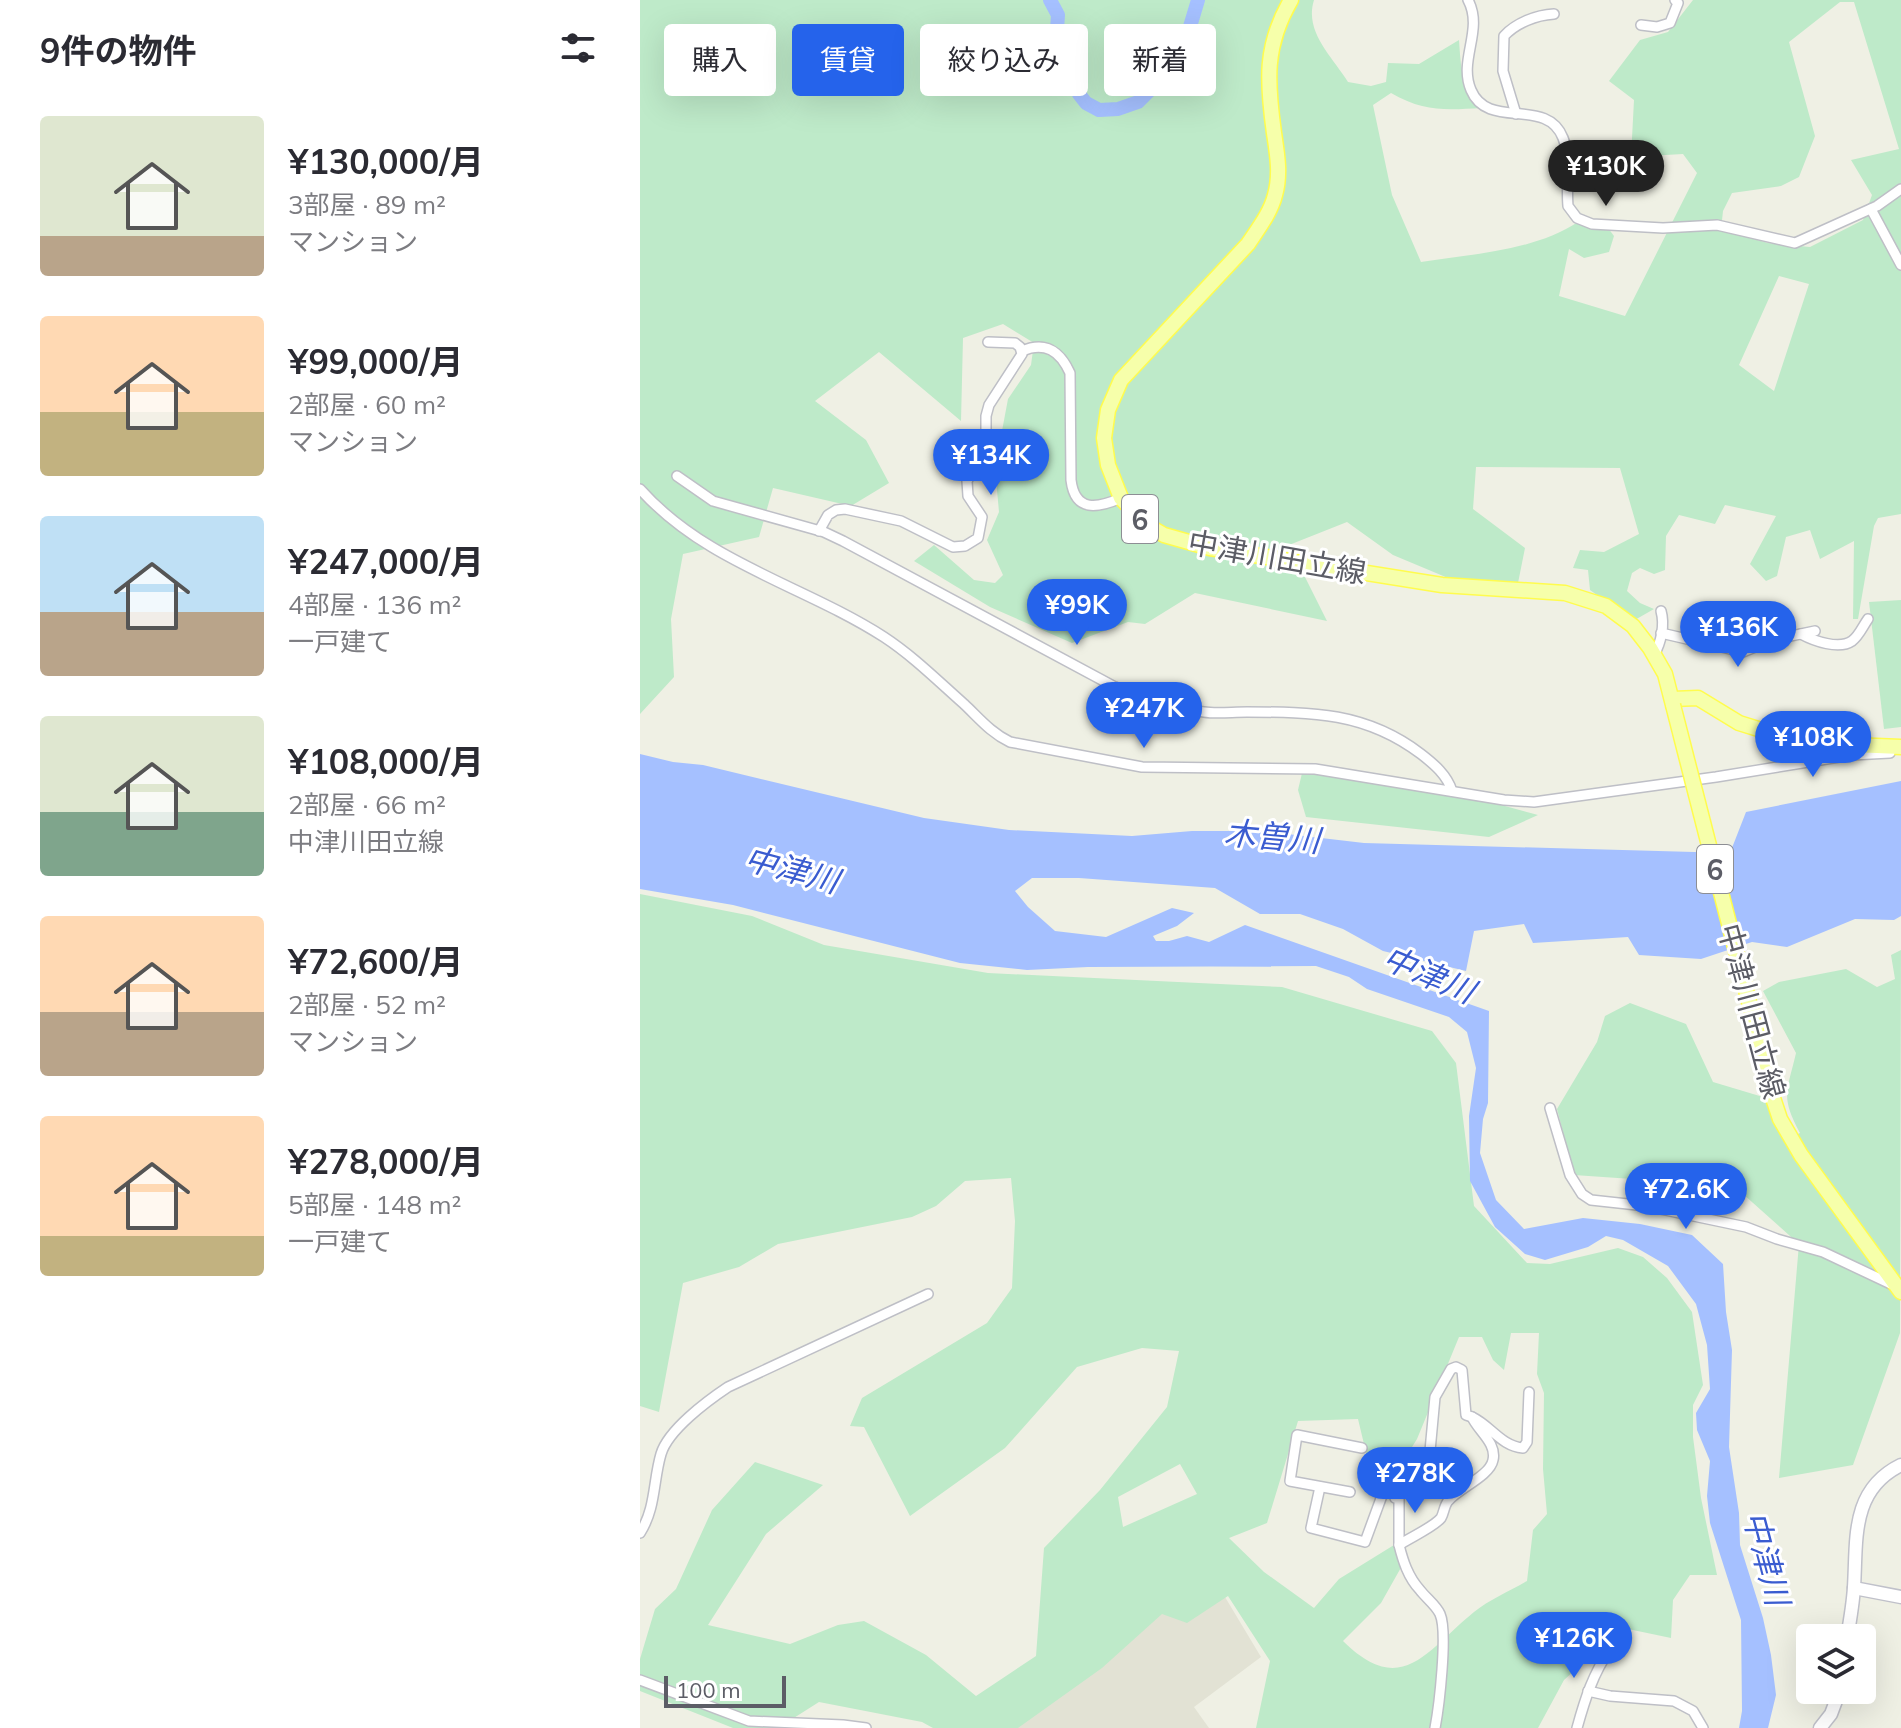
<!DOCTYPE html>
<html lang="ja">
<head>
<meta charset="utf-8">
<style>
  :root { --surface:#fff; --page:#f7f7f7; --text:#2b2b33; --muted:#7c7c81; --accent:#2563eb }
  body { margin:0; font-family:Mulish,"Noto Sans JP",sans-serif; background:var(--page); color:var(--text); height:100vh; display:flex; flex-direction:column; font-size:30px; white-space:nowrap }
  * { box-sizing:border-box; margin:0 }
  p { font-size:26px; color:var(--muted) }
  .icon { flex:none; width:44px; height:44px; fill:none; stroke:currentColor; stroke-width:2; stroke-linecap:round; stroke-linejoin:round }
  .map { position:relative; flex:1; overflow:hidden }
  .drawer { display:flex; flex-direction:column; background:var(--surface); width:640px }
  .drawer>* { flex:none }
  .top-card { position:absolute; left:24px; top:24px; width:760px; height:72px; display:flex; gap:16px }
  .tools { position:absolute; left:1156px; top:1624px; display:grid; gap:16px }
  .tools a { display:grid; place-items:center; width:80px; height:80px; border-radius:8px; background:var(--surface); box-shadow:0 8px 32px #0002; font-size:40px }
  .scale { position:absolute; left:24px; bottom:20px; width:122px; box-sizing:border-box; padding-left:8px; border:4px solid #5c5d66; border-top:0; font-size:22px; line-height:28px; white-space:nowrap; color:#5c5d66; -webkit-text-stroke:6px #fff; paint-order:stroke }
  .price { position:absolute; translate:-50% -68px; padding:0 18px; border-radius:28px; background:var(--accent); color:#fff; font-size:26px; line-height:52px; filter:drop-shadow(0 2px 4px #0008) }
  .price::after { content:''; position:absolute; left:50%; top:48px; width:24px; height:18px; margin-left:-12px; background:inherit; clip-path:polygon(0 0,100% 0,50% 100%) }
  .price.on { background:#222; color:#fff }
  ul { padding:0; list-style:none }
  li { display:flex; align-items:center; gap:24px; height:200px; padding:0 40px }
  li span { display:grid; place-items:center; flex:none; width:224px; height:160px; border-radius:8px; color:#555 }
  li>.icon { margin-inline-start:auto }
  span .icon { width:96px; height:96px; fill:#fffc; stroke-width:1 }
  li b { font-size:34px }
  h2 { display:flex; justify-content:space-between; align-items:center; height:96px; padding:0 40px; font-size:34px }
  .chip { padding:0 28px; border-radius:8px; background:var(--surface); box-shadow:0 8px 32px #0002; font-size:28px; line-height:72px }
  .chip.on { background:var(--accent); color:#fff }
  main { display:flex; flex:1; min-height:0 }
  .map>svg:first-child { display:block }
</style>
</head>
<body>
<main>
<section class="drawer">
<h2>9件の物件<svg class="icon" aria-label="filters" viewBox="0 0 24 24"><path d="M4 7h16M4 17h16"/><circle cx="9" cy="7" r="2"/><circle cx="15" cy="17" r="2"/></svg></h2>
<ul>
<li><span style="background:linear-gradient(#dfe7d0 75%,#b9a48a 0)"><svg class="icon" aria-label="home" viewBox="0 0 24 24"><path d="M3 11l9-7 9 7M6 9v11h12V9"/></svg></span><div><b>¥130,000/月</b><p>3部屋 · 89 m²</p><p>マンション</p></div></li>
<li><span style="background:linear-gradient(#ffd9b3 60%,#c2b280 0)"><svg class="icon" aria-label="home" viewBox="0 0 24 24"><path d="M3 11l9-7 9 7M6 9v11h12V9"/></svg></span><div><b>¥99,000/月</b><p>2部屋 · 60 m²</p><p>マンション</p></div></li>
<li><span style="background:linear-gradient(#bfe0f5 60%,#b9a48a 0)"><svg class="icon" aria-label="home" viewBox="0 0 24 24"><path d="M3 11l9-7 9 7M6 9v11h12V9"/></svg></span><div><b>¥247,000/月</b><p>4部屋 · 136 m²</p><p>一戸建て</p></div></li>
<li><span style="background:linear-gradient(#dfe7d0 60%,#7fa58c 0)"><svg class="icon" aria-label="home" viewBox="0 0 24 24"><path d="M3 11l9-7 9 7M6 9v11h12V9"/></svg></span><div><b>¥108,000/月</b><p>2部屋 · 66 m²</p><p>中津川田立線</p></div></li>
<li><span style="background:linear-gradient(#ffd9b3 60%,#b9a48a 0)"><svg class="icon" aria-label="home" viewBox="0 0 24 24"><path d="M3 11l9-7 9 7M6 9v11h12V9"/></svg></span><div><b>¥72,600/月</b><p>2部屋 · 52 m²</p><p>マンション</p></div></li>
<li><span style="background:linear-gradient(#ffd9b3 75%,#c2b280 0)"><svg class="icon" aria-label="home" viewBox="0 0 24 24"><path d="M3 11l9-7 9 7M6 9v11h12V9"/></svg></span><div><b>¥278,000/月</b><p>5部屋 · 148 m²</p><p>一戸建て</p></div></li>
</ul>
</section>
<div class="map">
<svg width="1261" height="1728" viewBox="0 0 1261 1728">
  <rect width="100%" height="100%" fill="#eff0e4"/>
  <polygon fill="#e2e2d4" points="582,1592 621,1657 554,1707 569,1728 366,1728 520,1611"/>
  <g fill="#beeac9" fill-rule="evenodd">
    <path d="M0,0H674C664,32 692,56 708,82L731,86L746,82L748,63L779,64L819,40C821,67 821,89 842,108C805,110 784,112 751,93L733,105L752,195L781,262C832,254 894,251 938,222L968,228L974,236L969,252L944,258L929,249L919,296L985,316L1057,173L1043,154L991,157L994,100L969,81L1000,40L1028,32L1053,0H1261V514L1238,518L1234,526L1218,619H1213L1214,541L1180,559L1170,530L1146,537L1137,576L1126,581L1110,564L1136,516L1085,505L1075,524L1039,515L1026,536L1025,570L1014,574L1000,568L992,573L987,591L1000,603L1014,609L993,621L950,590L948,570L933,568L940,550L964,552L999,534L980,468L836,467L833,509L885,548L878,583L808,578L753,555L707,522L649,545L687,621L555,593L505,624L488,622L432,643L350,607L274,561L294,545L334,580L355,583L363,575L347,540L359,512L355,468L368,399L391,365L394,343L363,324L323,338L321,421L239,352L175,401L226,440L249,483L211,506L133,488L119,537L43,554L31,619L34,677L0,714ZM1200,2H1214L1259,149L1211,160L1232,195L1223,220L1170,247L1128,243L1081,230L1083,211L1092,193L1141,186L1159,177L1175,136L1149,42ZM1139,276L1169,284L1134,391L1099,365Z"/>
    <polygon points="1261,600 1261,727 1244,729 1229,602"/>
    <polygon points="663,769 766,779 898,815 849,837 666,817 658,790"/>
    <path d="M0,894L112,916L184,945L348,973L642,987L792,1031L816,1063L834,1206L887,1263L910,1264L978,1248L1003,1257L1027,1278L1052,1312L1063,1385L1053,1405V1437L1061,1498L1077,1575H1050L1033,1600L1031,1638L969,1625L955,1652L924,1680L898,1728H616L630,1661L588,1596L547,1623L522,1614L462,1668L378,1728H293L282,1722L179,1702L138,1728H93L0,1691V1659L15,1609L36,1589L72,1510L115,1462L183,1485L126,1534L68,1625L150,1644L198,1625L224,1621L286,1655L336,1696L396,1656L404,1548L460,1490L527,1407L539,1351L502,1348L437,1367L365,1448L270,1516L224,1427L210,1426L222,1398L347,1323L372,1288L375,1221L371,1178L325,1181L296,1206L272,1217L138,1244L99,1267L43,1283L19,1412L0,1406ZM871,1333H899L897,1374L904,1393L903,1469L907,1514L893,1530L887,1581C870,1591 849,1600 834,1612C786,1651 762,1699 703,1641L741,1603L763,1564L754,1545L699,1579L674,1608L624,1572L589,1538L627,1523L658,1421L718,1419L729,1465L759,1468L777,1439L819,1337H842L853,1360L864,1370ZM540,1464L557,1494L483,1527L478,1497Z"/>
    <path d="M1261,950L1260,1333L1213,1465L1139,1478L1159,1244L1094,1186L934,1175L917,1109L957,1042L965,1016L990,1003L1046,1024L1073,1082L1123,1097L1144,1141L1160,1133C1140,1096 1147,1092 1156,1053L1123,991L1139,982L1206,969L1237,987L1255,979L1251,955Z"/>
  </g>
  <polygon fill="#a5c0ff" points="0,754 33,762 63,765 284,818 369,830 492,836 552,831 621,831 724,843 1090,853 1106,812 1261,781 1261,916 1254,920 1215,919 1147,947 1112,942 1061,959 999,955 988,937 893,943 884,924 834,931 826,971 743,951 703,929 660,914 620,914 575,888 439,878 392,878 375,891 388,907 415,931 466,937 532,908 554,913 537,926 513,936 516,941 529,941 547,936 569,942 605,925 849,1011 848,1103 843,1119 840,1153 856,1200 884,1229 943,1218 1000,1224 1052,1235 1083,1264 1086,1312 1092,1350 1089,1447 1099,1513 1100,1545 1123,1618 1131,1655 1136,1695 1128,1728 1099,1728 1102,1711 1101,1620 1070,1523 1067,1496 1070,1461 1057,1430 1056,1413 1070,1389 1067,1345 1056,1304 1028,1266 983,1240 966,1236 948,1247 905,1260 885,1254 855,1227 830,1181 829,1116 836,1068 827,1032 809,1017 727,989 709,977 676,966 448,967 387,970 320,963 93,905 0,889"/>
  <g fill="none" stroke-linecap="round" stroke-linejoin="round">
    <polyline stroke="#a5c0ff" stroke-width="14" points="410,0 418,15 416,44 423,61 432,72 439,94 446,103 459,110 478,109 498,102 510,90 520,72 546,40 558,0"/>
    <g stroke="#bebfc6" stroke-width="12">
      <g id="street">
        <path d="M828,0C844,30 818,60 831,90C848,131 907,96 923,138C931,158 926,184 928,206L937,218L952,224L1023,228L1077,225L1155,243L1237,206L1261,189"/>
        <polyline points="1001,25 1017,27 1030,23 1038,3 1035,0"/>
        <path d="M876,114L863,71L864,36C876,23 896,15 914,14"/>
        <polyline points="1231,209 1261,265"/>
        <path d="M382,351C405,341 420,351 430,373L431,480C435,513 458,508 481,498"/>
        <path d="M37,476L73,501L184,532L203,541L475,687C502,697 534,709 564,712C577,714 592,712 607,712C672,712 726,712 781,754C794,764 807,775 812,791"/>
        <path d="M0,489C66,563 163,585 244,637C273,656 298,681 324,704C339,718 351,733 370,742L502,767L675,769L864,800L894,802L1076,777L1212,755L1250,753"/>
        <polyline points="179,531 188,515 196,510 205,509 261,521 313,547 325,546 338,538 342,517 328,496 327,481 346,448 346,416 349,405 382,354 380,347 375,343 348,342"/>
        <polyline points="1021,633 1103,652 1132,640 1175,631"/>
        <path d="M1161,634C1174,641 1199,650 1212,641C1219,636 1223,626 1228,619"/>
        <path d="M1014,655C1021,643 1025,625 1021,611"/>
        <polyline points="910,1108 930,1175 942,1194 951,1200 1006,1206 1106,1227 1137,1239 1183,1252 1255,1286"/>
        <polyline points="680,1487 671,1528 725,1542 747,1482 751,1479 755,1480 755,1498"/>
        <polyline points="710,1492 650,1481 657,1435 722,1448"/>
        <path d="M0,1533C16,1508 13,1481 21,1454C28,1430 67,1401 88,1387L288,1294"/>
        <polyline points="759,1545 759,1494 790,1451 795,1397 811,1369 816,1367 822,1370 826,1415 832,1417"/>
        <polyline points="0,1680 109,1721 203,1725 226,1728"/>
        <polyline points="948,1691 970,1696 1034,1701 1053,1711 1063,1728"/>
        <path d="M795,1728C799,1707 808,1632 800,1614C796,1605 786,1598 780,1590C768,1577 763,1561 759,1545C769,1538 794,1527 801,1518C804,1513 804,1506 808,1501C819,1488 850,1476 853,1460C857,1443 838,1431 832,1417C851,1426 861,1446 883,1448L887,1442L889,1392"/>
        <path d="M937,1728C945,1699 953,1674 970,1649"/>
      </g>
    </g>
    <g stroke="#c0c1ca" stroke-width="15">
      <g id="secondary">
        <polyline points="1214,1588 1261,1597"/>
        <path d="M1207,1638C1210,1621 1213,1604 1214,1587C1217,1540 1210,1490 1261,1465"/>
        <polyline points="1180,1728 1191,1714 1200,1690"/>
      </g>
    </g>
    <g stroke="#fffc4e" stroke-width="17">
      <g id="primary">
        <path d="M651,0C624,46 627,82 634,133C637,153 641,174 635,195C631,212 618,229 608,244L481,380L468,410L464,438L468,465L481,498L505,524L524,535L570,548L802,585L925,593L966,606L993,626L1010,648L1025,674L1033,705"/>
        <polyline points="1032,699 1058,698 1099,723 1144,737 1212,745 1261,747"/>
        <polyline points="1117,1033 1128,1083 1140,1119 1161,1155 1261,1292"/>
      </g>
    </g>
    <use href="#street" stroke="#fff" stroke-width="9"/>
    <use href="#secondary" stroke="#fff" stroke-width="12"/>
    <use href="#primary" stroke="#f6ffaa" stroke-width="14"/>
    <g stroke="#fffc4e" stroke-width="17" stroke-linecap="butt">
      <polyline id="primary-bridge" points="1033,705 1117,1033"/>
    </g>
    <use href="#primary-bridge" stroke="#f6ffaa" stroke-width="14"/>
  </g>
  <g text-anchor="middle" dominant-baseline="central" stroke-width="6" stroke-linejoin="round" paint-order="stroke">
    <g fill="#fff" stroke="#8d8e94" stroke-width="2">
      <rect x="482" y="495" width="36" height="48" rx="6"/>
      <rect x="1057" y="845" width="36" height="48" rx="6"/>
    </g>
    <g font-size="28" font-weight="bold" fill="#5c5d66">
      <text x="500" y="519">6</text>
      <text x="1075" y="869">6</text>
    </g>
    <g font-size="30" fill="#5c5d66" stroke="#fff">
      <text transform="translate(637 557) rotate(10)">中津川田立線</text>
      <text transform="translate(1112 1011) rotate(75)">中津川田立線</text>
    </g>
    <g font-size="32" font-style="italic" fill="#3a5cd0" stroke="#fff">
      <text transform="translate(632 836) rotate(5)">木曽川</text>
      <text transform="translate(152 869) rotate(15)">中津川</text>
      <text transform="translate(789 974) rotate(23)">中津川</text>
      <text transform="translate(1127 1558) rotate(75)">中津川</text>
    </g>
  </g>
</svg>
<div class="tools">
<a><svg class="icon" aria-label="layers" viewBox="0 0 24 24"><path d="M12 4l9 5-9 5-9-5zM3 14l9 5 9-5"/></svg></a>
</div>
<div class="scale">100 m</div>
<b class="price on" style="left:966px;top:208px">¥130K</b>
<b class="price" style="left:351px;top:497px">¥134K</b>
<b class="price" style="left:437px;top:647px">¥99K</b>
<b class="price" style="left:1098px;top:669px">¥136K</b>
<b class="price" style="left:504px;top:750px">¥247K</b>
<b class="price" style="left:1173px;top:779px">¥108K</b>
<b class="price" style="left:1046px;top:1231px">¥72.6K</b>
<b class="price" style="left:775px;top:1515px">¥278K</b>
<b class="price" style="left:934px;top:1680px">¥126K</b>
<div class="top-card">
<a class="chip">購入</a>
<a class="chip on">賃貸</a>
<a class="chip">絞り込み</a>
<a class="chip">新着</a>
</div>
</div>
</main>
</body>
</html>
